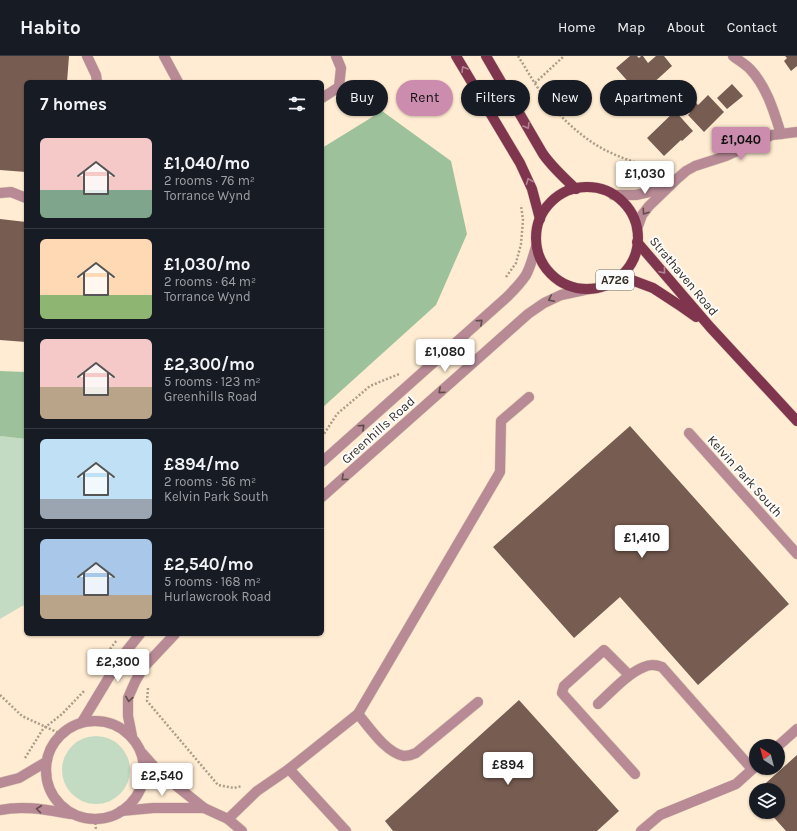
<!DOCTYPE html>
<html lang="en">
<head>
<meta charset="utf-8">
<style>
  :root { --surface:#171b24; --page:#242831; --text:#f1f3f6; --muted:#9ea1a6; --line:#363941; --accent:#cc8cae }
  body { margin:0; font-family:Karla,sans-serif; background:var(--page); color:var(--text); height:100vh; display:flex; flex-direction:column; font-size:15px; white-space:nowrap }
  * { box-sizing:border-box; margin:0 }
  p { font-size:13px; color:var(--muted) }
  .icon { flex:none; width:22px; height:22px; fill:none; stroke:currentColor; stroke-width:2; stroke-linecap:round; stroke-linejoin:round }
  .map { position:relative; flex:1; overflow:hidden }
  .panel { position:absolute; left:24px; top:24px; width:300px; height:556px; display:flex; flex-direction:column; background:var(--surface); border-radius:6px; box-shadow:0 1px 3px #0004 }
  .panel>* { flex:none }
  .guide { position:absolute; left:336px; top:24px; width:380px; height:36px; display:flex; gap:8px }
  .needle { width:26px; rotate:324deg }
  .fabs { position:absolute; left:749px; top:683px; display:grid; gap:8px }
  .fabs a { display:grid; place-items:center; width:36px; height:36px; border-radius:50%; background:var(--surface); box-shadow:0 1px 3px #0004; font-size:20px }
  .price { position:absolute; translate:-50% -34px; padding:0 9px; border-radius:4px; background:#fff; color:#222; font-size:13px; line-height:26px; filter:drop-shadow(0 1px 2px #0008) }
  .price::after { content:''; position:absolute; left:50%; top:24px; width:12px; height:9px; margin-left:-6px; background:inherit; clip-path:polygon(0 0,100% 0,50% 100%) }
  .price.on { background:var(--accent); color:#111 }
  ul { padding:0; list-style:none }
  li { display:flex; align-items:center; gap:12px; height:100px; padding:0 16px }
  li+li { border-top:1px solid var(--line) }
  li span { display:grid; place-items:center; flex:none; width:112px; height:80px; border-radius:6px; color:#555 }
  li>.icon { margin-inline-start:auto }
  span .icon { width:48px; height:48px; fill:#fffc; stroke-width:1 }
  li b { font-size:17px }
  h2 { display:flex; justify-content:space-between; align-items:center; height:48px; padding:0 16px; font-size:17px }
  .pill { padding:0 14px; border-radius:18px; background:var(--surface); box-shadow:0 1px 3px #0004; font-size:14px; line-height:36px }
  .pill.on { background:var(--accent); color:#111 }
  header { display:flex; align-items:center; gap:24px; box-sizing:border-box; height:56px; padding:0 20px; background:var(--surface); border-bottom:1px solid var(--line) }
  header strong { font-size:19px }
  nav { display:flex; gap:22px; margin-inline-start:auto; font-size:14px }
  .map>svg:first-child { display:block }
</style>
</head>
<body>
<header>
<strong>Habito</strong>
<nav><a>Home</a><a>Map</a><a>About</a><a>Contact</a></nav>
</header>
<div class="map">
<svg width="797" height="775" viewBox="0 0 797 775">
  <rect width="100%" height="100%" fill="#ffecd2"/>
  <g fill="#c3dbc2">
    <polygon points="0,380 26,383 26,549 22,550 0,563"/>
    <circle cx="96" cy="714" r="34"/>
  </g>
  <g fill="#9dc29b">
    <polygon points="382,55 451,105 467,178 436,249 322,352 322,92"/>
    <polygon points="0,315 26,316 26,383 0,380"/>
  </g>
  <g fill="#775c51">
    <polygon points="0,0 69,0 67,26 26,26 26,116 0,114"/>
    <polygon points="630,0 637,0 639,2 641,0 643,0 648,7 656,0 664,0 672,10 640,39 616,12"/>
    <polygon points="785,0 797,0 797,10 791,15 784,5 787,2"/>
    <polygon points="732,28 743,40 727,53 717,42"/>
    <polygon points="708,39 724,56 704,76 688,59 690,57 683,50 692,42 698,49"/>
    <polygon points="675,55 693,75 682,85 681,84 664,100 647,82"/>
    <polygon points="0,163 26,166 26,286 0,284"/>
    <polygon points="630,370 789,548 698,629 620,541 574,582 493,491"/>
    <polygon points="519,644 619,755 597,775 393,775 385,765"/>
    <polygon points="797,699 797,775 786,775 769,756 778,756 778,734 758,734"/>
  </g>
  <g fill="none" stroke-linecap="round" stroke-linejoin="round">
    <g stroke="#dac9b2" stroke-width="11">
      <g id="minor">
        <polyline points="87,0 96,19 97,26"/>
        <polyline points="164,0 178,26"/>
        <path d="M733,0C738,4 745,8 750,13C767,31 774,56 781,78"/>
        <polyline points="322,42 339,31 341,12 336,0"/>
        <polyline points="0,137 11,136 26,142"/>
        <polyline points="613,139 636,139 654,135 667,128"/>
        <polyline points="637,173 642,159 649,150 678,122 686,115 695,110 726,100 772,79 797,76"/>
        <polyline points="689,377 797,498"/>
        <path d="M322,406L507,241C514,234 521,227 526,219C531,210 533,200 536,191"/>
        <polyline points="322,441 528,258 544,247 561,239 589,233"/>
        <polyline points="629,619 604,594 564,630 562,637 635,718"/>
        <path d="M598,648C610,637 628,617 644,611C650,608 657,609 662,611L752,713"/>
        <path d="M358,658C369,671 386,697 404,700C409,700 412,699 416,697L478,646"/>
        <circle cx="95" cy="714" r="49"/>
        <polyline points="82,666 120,603 140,578"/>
        <polyline points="132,680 128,660 128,642 135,626 143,612 175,578"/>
        <polyline points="778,690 797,673"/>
        <polyline points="142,697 159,716 204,752 228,763 242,775"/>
        <polyline points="289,713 346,775"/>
        <polyline points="0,727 19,722 46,706"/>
        <path d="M0,754C24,749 47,754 71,758"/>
        <polyline points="121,755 153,752 204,752"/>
        <polyline points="228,763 257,735 289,713 358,658 500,416 501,365 529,341"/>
        <polyline points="641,775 660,759 736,728 756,710"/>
      </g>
    </g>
    <g stroke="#dac9b2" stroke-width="11">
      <g id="major">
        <polyline points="456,0 520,107 532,133 540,163"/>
        <path d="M486,0L543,98C553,112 564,122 576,133"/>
        <circle cx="587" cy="182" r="51"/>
        <polyline points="637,186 710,271 797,365"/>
        <polyline points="621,220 653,232 679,249 696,261"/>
      </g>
    </g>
    <g stroke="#ab9d8a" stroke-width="2.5" stroke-dasharray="2 2" stroke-linecap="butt">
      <path d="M518,0C527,14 535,29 545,42C561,62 582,82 605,94C623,103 643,109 663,116"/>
      <polyline points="535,27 564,0"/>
      <polyline points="506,221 516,207 521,188 523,164 521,149"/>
      <polyline points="322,381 337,358 370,330 399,318"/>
      <polyline points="110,593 117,584"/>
      <polyline points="148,632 147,645 218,729 234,732 242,730"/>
      <polyline points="0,639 22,660 61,678"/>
      <polyline points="25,702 43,673 62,658 85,634"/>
      <polyline points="95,763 96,775"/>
    </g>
    <use href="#minor" stroke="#b78a96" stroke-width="10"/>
    <use href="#major" stroke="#80354f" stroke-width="10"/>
  </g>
  <defs><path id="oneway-chevron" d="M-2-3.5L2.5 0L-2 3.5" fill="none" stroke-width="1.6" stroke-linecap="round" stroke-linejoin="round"/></defs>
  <g stroke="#b28594">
    <use href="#oneway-chevron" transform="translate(464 13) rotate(-120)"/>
    <use href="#oneway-chevron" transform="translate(527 70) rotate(59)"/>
    <use href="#oneway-chevron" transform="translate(529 125) rotate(-112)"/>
    <use href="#oneway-chevron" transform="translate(663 215) rotate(50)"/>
  </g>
  <g stroke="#614d4b">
    <use href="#oneway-chevron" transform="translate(645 156) rotate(124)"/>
    <use href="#oneway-chevron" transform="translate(551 243) rotate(154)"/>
    <use href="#oneway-chevron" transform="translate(480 266) rotate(-42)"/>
    <use href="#oneway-chevron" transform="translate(441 335) rotate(138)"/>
    <use href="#oneway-chevron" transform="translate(362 371) rotate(-42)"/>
    <use href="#oneway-chevron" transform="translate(344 422) rotate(138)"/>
    <use href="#oneway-chevron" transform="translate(129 643) rotate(99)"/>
    <use href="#oneway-chevron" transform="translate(39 753) rotate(-173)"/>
  </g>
  <g text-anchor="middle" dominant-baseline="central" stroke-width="4" stroke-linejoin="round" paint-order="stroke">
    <rect fill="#fcfcfc" stroke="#6f6a63" stroke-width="1" x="596" y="214" width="38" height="20" rx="3"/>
    <g font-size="12" font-weight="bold" fill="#332c22">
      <text x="615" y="224">A726</text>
    </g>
    <g font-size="13" fill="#332c22" stroke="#fcfcfc">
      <text transform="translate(684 220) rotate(50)">Strathaven Road</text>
      <text transform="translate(378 374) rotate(-42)">Greenhills Road</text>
      <text transform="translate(745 420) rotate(48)">Kelvin Park South</text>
    </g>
  </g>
</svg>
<div class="fabs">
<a><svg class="needle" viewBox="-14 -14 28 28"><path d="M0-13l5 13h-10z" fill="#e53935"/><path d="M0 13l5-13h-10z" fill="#9ea1a6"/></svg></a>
<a><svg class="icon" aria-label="layers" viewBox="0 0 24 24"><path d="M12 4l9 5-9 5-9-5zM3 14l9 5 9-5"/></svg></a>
</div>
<b class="price on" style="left:741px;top:105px">£1,040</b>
<b class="price" style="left:645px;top:139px">£1,030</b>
<b class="price" style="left:445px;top:317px">£1,080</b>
<b class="price" style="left:642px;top:503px">£1,410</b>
<b class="price" style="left:118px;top:627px">£2,300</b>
<b class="price" style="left:508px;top:730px">£894</b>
<b class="price" style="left:162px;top:741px">£2,540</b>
<div class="guide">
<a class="pill">Buy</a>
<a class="pill on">Rent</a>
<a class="pill">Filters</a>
<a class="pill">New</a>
<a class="pill">Apartment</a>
</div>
<section class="panel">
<h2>7 homes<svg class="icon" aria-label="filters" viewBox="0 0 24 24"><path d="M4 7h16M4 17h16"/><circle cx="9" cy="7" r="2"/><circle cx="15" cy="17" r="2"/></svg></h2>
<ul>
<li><span style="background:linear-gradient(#f6c9c9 65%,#7fa58c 0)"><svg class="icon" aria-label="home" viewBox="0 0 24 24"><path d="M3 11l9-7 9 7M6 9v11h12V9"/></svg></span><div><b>£1,040/mo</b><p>2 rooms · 76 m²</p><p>Torrance Wynd</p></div></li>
<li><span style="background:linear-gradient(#ffd9b3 70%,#8fb573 0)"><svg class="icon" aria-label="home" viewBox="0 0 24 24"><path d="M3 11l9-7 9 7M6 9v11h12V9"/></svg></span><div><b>£1,030/mo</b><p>2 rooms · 64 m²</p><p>Torrance Wynd</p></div></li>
<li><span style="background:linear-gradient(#f6c9c9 60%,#b9a48a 0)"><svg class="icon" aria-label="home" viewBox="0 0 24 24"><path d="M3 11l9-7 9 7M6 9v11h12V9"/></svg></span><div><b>£2,300/mo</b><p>5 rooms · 123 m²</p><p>Greenhills Road</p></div></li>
<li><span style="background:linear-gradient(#bfe0f5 75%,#9aa5b1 0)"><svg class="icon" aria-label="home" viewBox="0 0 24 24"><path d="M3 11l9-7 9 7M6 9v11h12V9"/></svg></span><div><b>£894/mo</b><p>2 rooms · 56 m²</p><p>Kelvin Park South</p></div></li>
<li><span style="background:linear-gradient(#a9c7e8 70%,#b9a48a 0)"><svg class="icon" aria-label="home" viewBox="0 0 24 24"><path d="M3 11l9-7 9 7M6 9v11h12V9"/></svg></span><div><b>£2,540/mo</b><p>5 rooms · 168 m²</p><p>Hurlawcrook Road</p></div></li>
</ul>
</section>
</div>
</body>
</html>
